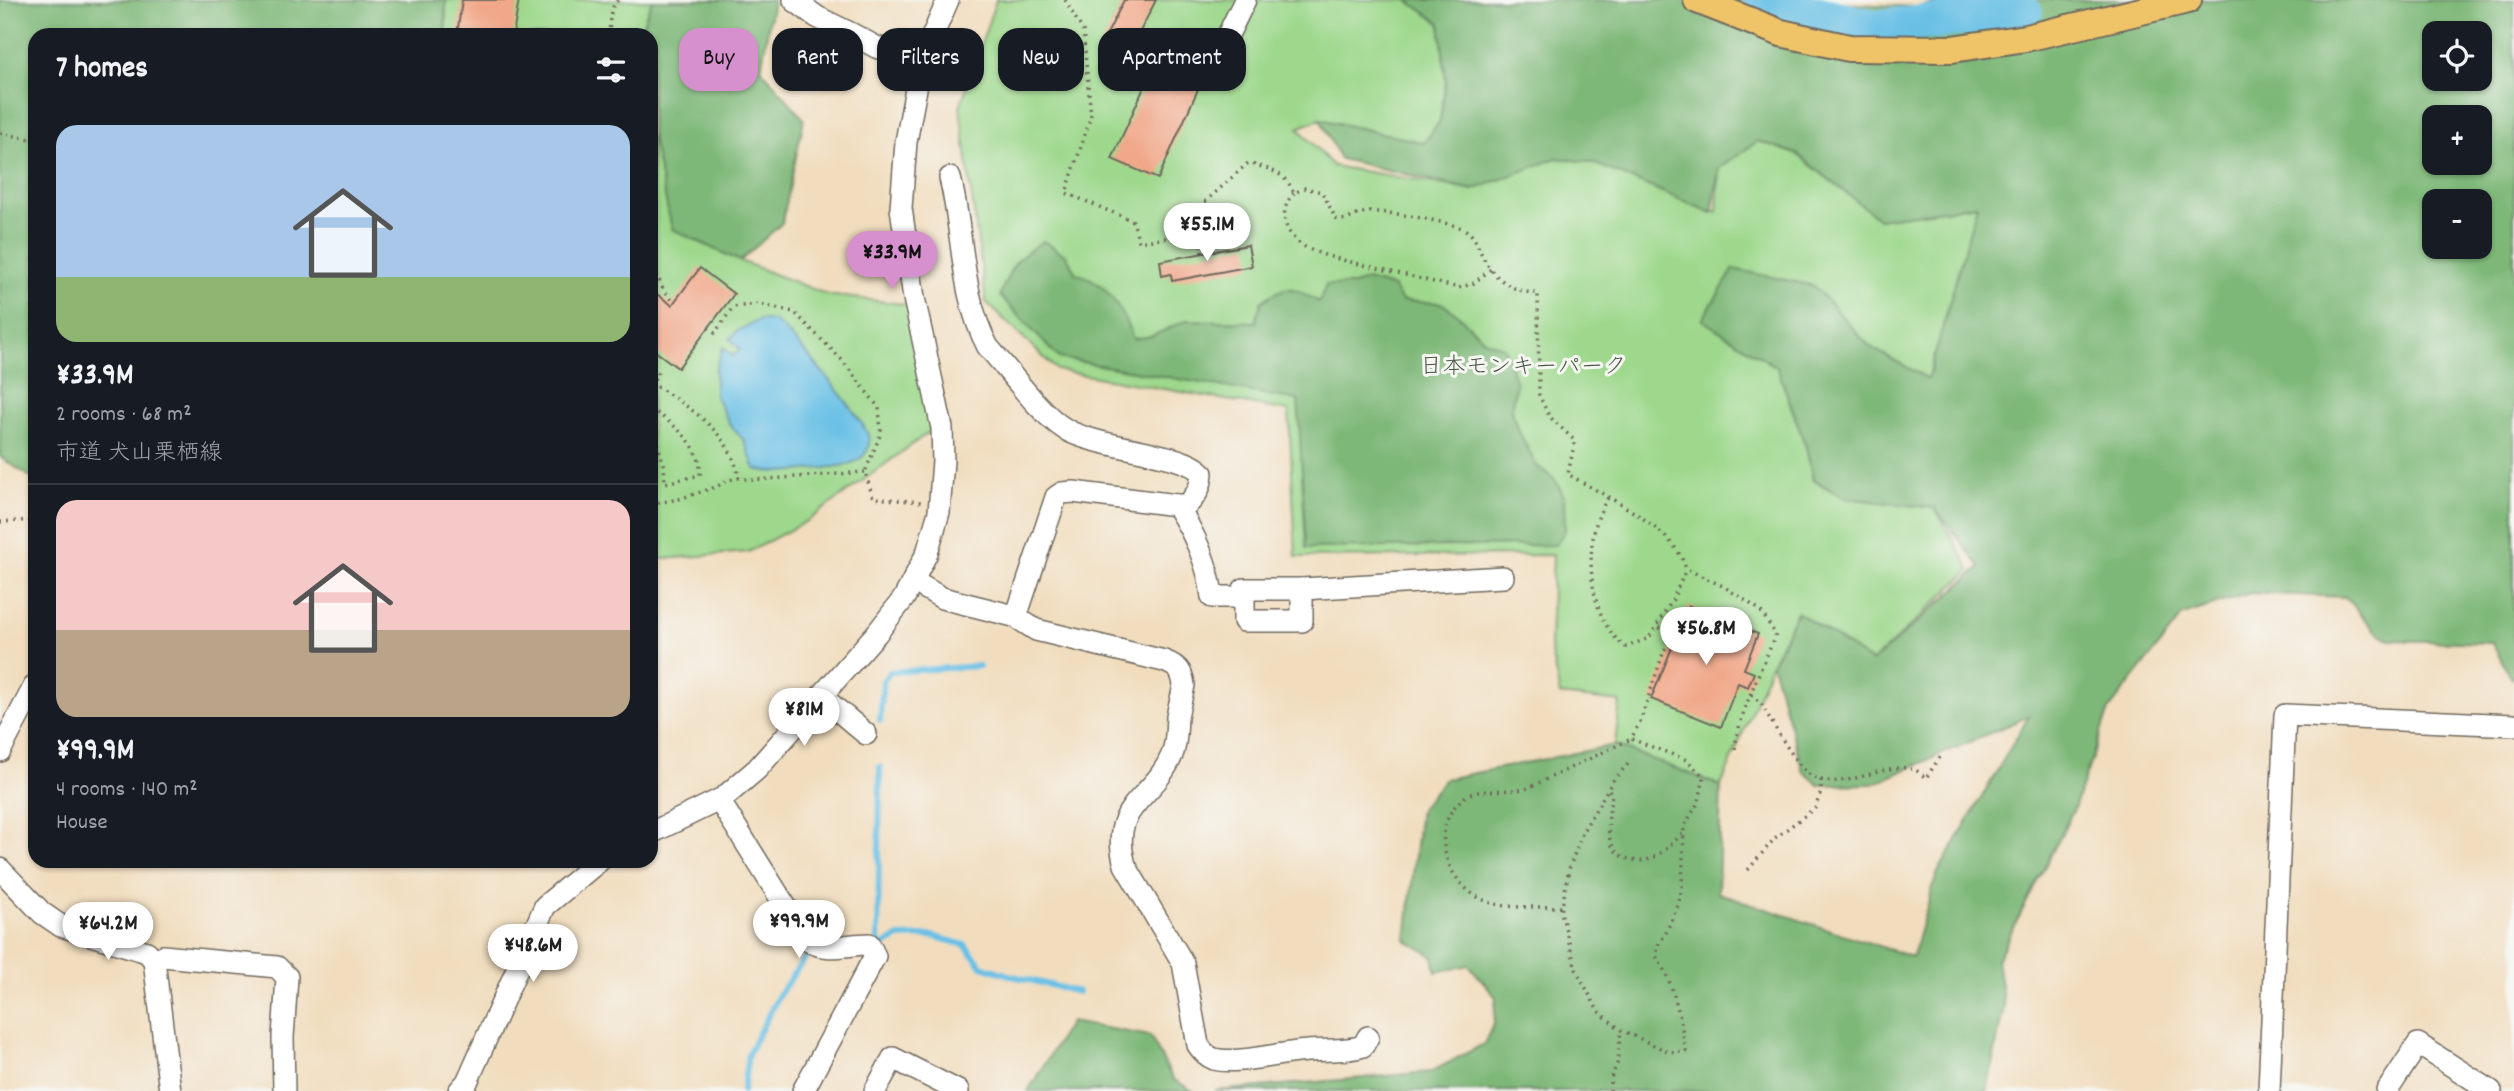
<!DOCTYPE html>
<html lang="en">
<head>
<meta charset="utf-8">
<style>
  :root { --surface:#171b24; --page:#242831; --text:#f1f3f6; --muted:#9ea1a6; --line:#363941; --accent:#d690ce }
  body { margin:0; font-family:Dekko,"Klee One",sans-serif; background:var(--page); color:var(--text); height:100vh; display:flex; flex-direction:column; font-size:26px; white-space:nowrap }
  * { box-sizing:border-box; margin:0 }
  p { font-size:23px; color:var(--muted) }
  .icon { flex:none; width:38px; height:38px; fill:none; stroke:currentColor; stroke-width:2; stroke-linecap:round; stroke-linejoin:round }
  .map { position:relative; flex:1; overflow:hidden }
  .sheet { position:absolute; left:28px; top:28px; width:630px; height:840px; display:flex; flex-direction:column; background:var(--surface); border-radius:21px; box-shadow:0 2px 5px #0004 }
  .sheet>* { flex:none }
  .guide { position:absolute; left:679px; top:28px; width:665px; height:63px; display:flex; gap:14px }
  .buttons { position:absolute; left:2422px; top:21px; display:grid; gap:14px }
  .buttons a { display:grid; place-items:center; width:70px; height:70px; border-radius:14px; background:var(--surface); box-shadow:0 2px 5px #0004; font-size:35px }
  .price { position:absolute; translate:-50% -60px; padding:0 16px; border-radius:24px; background:#fff; color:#222; font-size:23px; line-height:46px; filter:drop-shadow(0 2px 4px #0008) }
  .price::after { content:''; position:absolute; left:50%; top:42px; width:21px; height:16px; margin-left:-10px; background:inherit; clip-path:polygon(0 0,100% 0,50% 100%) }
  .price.active { background:var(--accent); color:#111 }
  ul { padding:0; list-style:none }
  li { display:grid; align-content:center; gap:14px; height:371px; padding:0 28px }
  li+li { border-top:2px solid var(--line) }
  li span { display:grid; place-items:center; height:217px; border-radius:21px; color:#555 }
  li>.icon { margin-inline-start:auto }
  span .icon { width:126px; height:126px; fill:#fffc; stroke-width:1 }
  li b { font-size:30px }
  h2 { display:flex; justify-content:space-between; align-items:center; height:84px; padding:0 28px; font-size:30px }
  .chip { padding:0 24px; border-radius:21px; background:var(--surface); box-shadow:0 2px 5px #0004; font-size:24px; line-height:63px }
  .chip.active { background:var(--accent); color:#111 }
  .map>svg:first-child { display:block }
</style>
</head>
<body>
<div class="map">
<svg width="2514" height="1091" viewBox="0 0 2514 1091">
  <rect width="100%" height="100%" fill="#f6f6f2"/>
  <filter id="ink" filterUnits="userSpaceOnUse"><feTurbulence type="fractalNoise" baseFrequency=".0143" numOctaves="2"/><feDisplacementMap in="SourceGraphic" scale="14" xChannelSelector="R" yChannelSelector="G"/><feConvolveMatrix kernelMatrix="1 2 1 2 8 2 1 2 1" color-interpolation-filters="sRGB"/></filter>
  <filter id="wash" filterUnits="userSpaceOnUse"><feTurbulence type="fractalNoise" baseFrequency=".00686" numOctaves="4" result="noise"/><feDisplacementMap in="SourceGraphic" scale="28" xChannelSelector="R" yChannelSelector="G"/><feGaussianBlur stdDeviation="1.57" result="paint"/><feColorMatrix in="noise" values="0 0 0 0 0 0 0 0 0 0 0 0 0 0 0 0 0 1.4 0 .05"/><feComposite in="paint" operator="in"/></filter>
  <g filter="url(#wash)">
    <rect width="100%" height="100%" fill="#f1ddbe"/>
    <g fill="#9dd88c" stroke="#64825c" stroke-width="2">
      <polygon points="446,0 652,0 639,35 446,35"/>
      <polygon points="996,0 1407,0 1440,23 1446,81 1440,121 1424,143 1320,119 1298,128 1333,166 1473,190 1556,158 1591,162 1717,212 1719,168 1758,141 1797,154 1879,219 1978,205 1928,379 1870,347 1813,286 1703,320 1777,367 1806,447 1813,480 1846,498 1935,508 1970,570 1872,662 1797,612 1771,664 1721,786 1615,745 1620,702 1560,695 1550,647 1553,555 1296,557 1289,411 1057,370 986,302 960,107"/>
      <polygon points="651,121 680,233 740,261 828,295 911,305 933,429 809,520 748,552 651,560"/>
    </g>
    <g fill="#7eb878" stroke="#547252" stroke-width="2" fill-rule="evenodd">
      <polygon points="0,0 446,0 445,35 35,35 35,480 0,457"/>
      <polygon points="652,0 773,0 761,69 804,119 782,223 740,261 672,229 651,134 651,35 639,35"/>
      <path d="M1407,0H1767L1917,7L1948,0H2514V674L2511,678L2492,643L2390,640L2375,630L2345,597L2250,593L2183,615L2109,710L2073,811L1997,960L2004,1006L1987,1091H1215L1431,1072L1484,1044L1494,1023L1496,997L1469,965L1436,972L1433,956L1406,940L1420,809L1445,779L1615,745L1721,786L1718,893L1912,957L1937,874L2029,716L1873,784L1819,785L1803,771L1772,664L1797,612L1872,662L1980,567L1935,508L1846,498L1813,480L1806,447L1777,367L1702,320L1734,269L1814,286L1870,347L1928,379L1977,205L1879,219L1797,154L1758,141L1719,168L1712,213L1591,162L1556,158L1473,190L1340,159L1320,119L1424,143L1440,121L1446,81L1440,23ZM2434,33H2480V79H2434ZM2434,117H2480V163H2434ZM2434,201H2480V247H2434Z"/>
      <path d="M1043,241L1067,256L1076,274C1107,279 1123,312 1133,339L1152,336L1187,320L1256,322L1261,302C1289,282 1290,286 1319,302L1326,285H1354L1367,280L1393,287L1402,301L1441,303L1456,313L1484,340L1505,348L1516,384L1511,410L1517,428L1536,465L1555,480L1564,496L1565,531L1555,545L1306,548L1298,400L1059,358L1000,296C1011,265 1015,259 1043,241Z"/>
      <polygon points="1070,1022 1150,1036 1173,1079 1193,1091 1028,1091"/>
    </g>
    <path fill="#67c0e5" stroke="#497688" stroke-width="2" d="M759,320C765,320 770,319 775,322C790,331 869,424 869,439C870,464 842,466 825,468C801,470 778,475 755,469L744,440L730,425L715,395V370L723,347L733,356L740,349L730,339L737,331Z"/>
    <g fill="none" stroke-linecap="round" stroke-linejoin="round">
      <g stroke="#67c0e5" stroke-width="6">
        <polyline points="880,720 883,681 890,672 979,666"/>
        <polyline points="880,767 878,948 899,937 932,936 965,945 982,966 1009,975 1078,992"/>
        <polyline points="743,1091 748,1054 780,993 808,954 817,954"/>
      </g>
      <polyline stroke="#67c0e5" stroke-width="35" points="1761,0 1876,27 2025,13"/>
    </g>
    <g id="blocks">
      <g fill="#f1a789">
        <polygon points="462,0 519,0 513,35 457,35"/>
        <polygon points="1124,0 1156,0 1124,63 1099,50"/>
        <polygon points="1150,74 1173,85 1175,79 1199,87 1158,179 1112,159"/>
        <polygon points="1248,245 1252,266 1172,281 1171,274 1162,276 1160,261"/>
        <polygon points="700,268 734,294 678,368 651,348 651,290 672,305"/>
        <polygon points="1689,606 1758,634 1744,669 1754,673 1748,687 1738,683 1721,727 1651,699"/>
      </g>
    </g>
  </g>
  <g filter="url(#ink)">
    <use href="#blocks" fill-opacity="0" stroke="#70695e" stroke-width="2"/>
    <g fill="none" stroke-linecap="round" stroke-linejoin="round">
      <g stroke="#70695e" stroke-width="24">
        <g id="minor">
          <polyline points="794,0 817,17 852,34 876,47 921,62"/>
          <polyline points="1181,67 1208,57 1222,47 1245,0"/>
          <path d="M950,178C964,233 960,295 988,347C1009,370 1039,413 1065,429C1096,448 1184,452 1202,473C1201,487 1197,495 1187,505H1176L1073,492L1062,493L1056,497L1019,608L1014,616"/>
          <path d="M1176,505C1194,532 1209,566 1212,597H1244V621H1302V589L1503,577"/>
          <path d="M913,581L942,598L1014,616L1036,630L1164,661C1177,666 1182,670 1184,685C1182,696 1179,706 1177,717C1176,730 1177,743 1172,755C1153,801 1108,803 1125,865L1183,963L1198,1045C1202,1051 1206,1056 1214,1059C1236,1065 1283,1052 1308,1051C1326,1049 1345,1052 1363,1046L1368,1037"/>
          <polyline points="1244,597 1244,589 1302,589"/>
          <polyline points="821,696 866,734"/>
          <polyline points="0,751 35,685"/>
          <path d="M719,800L806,939C825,953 846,944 869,944L875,956L803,1091"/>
          <polyline points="651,833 723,798 757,769 877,633 904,598 927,553 939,512 943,461 942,428 914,298 901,208 906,142 921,62 948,0"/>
          <polyline points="0,869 42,913 61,926 147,952 154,960 170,1091"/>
          <polyline points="154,960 163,956 277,967 287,977 283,1037 284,1091"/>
          <polyline points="459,1091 467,1082 545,906 599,861"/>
          <polyline points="875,1091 893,1058 958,1091"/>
          <polyline points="2269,1091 2285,715 2514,725"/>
          <polyline points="2387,1091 2418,1044 2491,1091"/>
        </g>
      </g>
      <g stroke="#70695e" stroke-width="30">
        <polyline id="major" points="1697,0 1781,33 1849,48 1952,49 2026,38 2188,0"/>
      </g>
      <g stroke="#70695e" stroke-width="3.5" stroke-dasharray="2 5" stroke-linecap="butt">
        <polyline points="1065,0 1083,31 1091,116 1066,193 1133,221 1139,242 1199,233"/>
        <path d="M610,35C609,24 609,8 618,0"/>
        <polyline points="0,133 35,140"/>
        <path d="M1294,193C1277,211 1284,235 1305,247C1324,257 1348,261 1368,266C1399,273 1429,281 1459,288L1474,283L1491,269"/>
        <path d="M1202,253L1195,211L1248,163C1270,169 1285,172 1294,193L1305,188L1322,192L1336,219C1349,222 1355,214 1367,212C1383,210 1450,222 1464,229C1475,235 1477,245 1482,255C1493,278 1513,293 1538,293L1539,395L1549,416L1575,441L1568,474C1604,496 1675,527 1686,569L1723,586L1760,610L1776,635C1764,662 1735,723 1735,752"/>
        <polyline points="651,261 663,289 674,302"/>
        <polyline points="708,328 715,333 733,307 757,304 794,312 842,360 879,408 881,433 865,472 873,498 922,502"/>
        <polyline points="651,368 658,373 652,382"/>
        <path d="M651,383C688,406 731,432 739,478"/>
        <path d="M651,409C673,424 703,445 700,475L665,483L664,464L656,440"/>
        <polyline points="651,431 656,440 651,440"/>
        <path d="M1608,498C1581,536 1586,620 1626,647L1649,638L1673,599L1686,569"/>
        <polyline points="651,504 679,499 716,487 728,480 739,478 754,480 865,472"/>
        <polyline points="0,522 35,520"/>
        <path d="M1751,695L1760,702C1770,718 1795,765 1810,775C1841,795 1883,761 1912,769C1917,770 1922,775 1926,778L1940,757"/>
        <path d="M1628,764L1614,779L1583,831L1569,869L1561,912L1576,969L1598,1011L1621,1030L1669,1052L1686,1051C1680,1017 1675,985 1656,956L1659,943L1665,935L1678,905L1682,888L1684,827L1699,801L1704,777L1687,760L1631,739L1640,722L1670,633L1656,626"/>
        <path d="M1609,790L1612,795C1608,818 1601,855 1633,860C1640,862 1647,861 1654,857C1666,851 1674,841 1684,832"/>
        <polyline points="1748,870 1775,838 1815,808 1821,792 1821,779"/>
        <path d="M1561,907C1537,906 1509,910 1486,901C1445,885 1426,826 1465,797C1477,787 1511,793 1528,788L1631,739"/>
        <polyline points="1610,1091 1610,1080 1617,1064 1621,1030"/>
      </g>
      <use href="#minor" stroke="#fff" stroke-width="21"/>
      <use href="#major" stroke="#efc469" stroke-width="26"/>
    </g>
  </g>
  <g text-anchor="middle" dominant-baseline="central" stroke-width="6" stroke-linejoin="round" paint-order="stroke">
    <g font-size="23" fill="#485643" stroke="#f6f6f2">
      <text x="1523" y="368">日本モンキーパーク</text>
    </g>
  </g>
</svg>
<div class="buttons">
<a><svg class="icon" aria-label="locate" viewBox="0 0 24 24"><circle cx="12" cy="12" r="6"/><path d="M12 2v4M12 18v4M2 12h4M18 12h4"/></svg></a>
<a>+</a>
<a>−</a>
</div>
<b class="price" style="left:1207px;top:263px">¥55.1M</b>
<b class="price active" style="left:892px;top:291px">¥33.9M</b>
<b class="price" style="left:1706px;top:667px">¥56.8M</b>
<b class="price" style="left:804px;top:748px">¥81M</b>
<b class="price" style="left:799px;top:960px">¥99.9M</b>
<b class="price" style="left:108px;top:962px">¥64.2M</b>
<b class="price" style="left:533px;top:984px">¥48.6M</b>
<div class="guide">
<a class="chip active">Buy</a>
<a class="chip">Rent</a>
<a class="chip">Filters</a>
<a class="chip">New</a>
<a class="chip">Apartment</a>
</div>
<section class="sheet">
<h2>7 homes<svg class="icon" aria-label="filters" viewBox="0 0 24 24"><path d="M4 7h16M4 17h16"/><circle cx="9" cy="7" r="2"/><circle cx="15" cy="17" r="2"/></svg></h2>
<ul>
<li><span style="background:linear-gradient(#a9c7e8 70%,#8fb573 0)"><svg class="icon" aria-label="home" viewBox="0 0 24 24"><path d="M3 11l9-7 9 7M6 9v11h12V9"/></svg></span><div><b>¥33.9M</b><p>2 rooms · 68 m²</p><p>市道 犬山栗栖線</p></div></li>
<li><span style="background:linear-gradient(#f6c9c9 60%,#b9a48a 0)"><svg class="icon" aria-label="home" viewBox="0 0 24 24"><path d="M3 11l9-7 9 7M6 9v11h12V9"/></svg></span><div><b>¥99.9M</b><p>4 rooms · 140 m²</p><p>House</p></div></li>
</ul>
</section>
</div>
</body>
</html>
